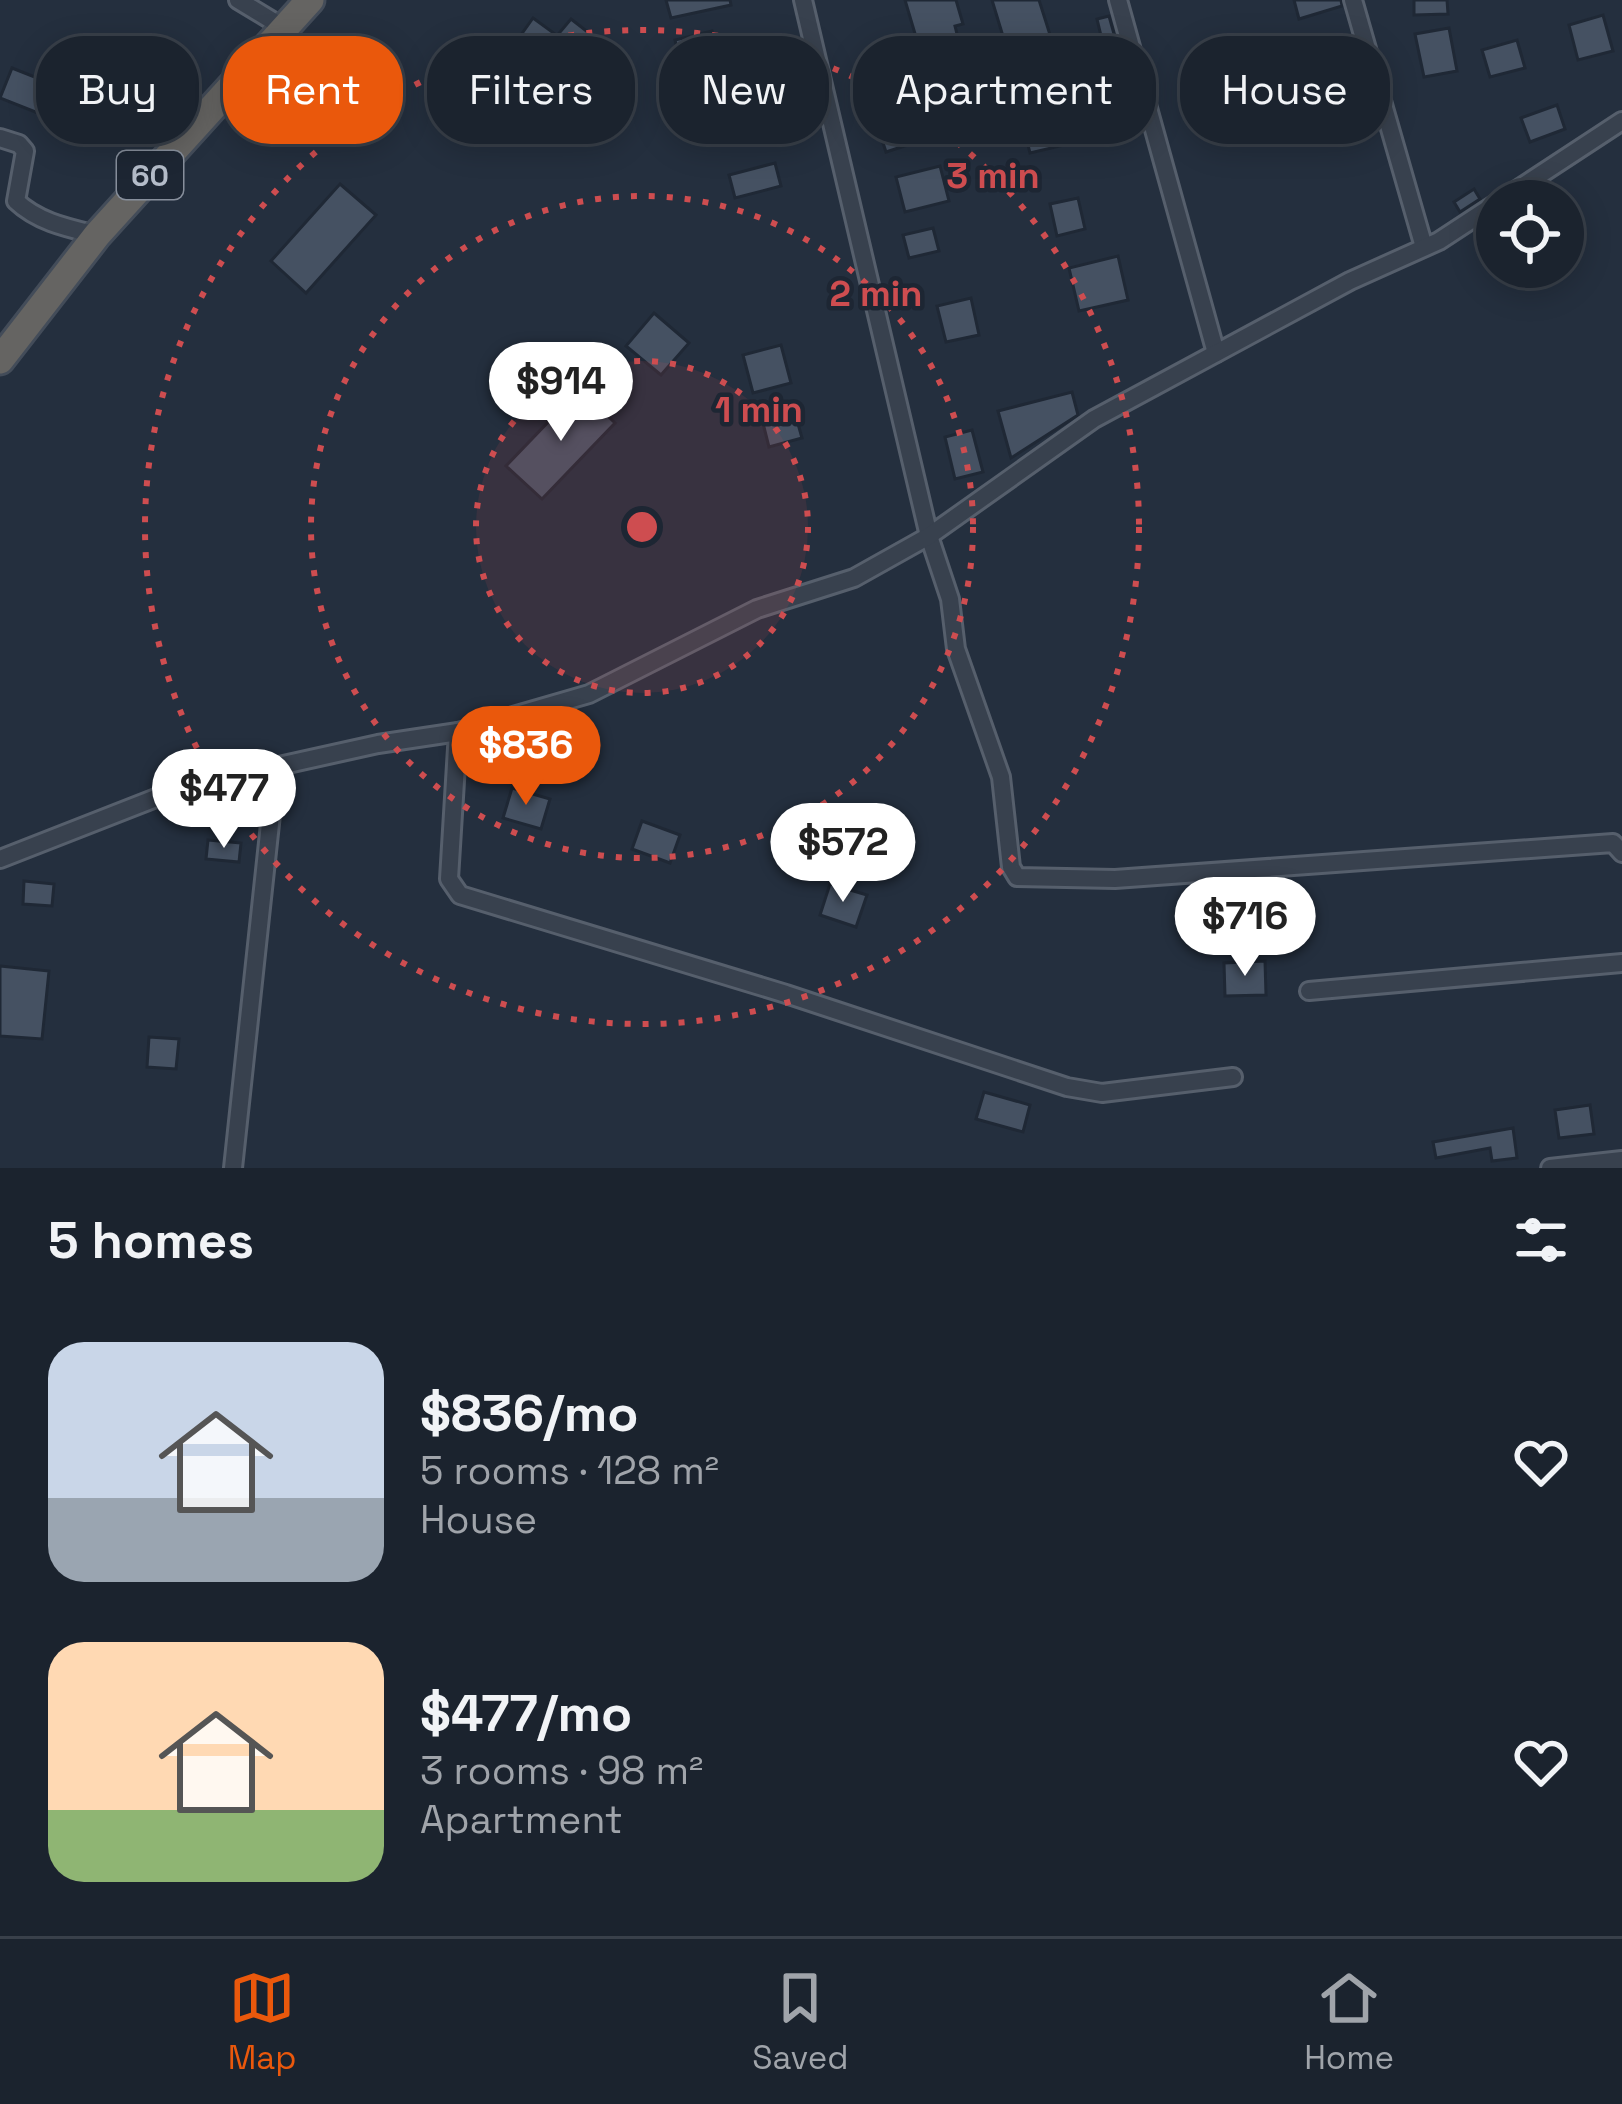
<!DOCTYPE html>
<html lang="en">
<head>
<meta charset="utf-8">
<style>
  :root { --surface:#1b232e; --page:#242b36; --text:#f1f3f6; --muted:#a0a4aa; --line:#39404a; --accent:#ea580c }
  body { margin:0; font-family:"Space Grotesk",sans-serif; background:var(--page); color:var(--text); height:100vh; display:flex; flex-direction:column; font-size:45px; white-space:nowrap }
  * { box-sizing:border-box; margin:0 }
  p { font-size:39px; color:var(--muted) }
  .icon { flex:none; width:66px; height:66px; fill:none; stroke:currentColor; stroke-width:2; stroke-linecap:round; stroke-linejoin:round }
  .map { position:relative; height:1168px; overflow:hidden }
  .sheet { display:flex; flex-direction:column; background:var(--surface); flex:1 }
  .sheet>* { flex:none }
  .guide { position:absolute; left:36px; top:36px; width:1551px; height:108px; display:flex; gap:24px }
  .buttons { position:absolute; left:1476px; top:180px; display:grid; gap:24px }
  .buttons a { display:grid; place-items:center; width:108px; height:108px; border-radius:50%; background:var(--surface); box-shadow:0 6px 30px #0003,0 0 0 3px var(--line); font-size:60px }
  .price { position:absolute; translate:-50% -102px; padding:0 27px; border-radius:42px; background:#fff; color:#222; font-size:39px; line-height:78px; filter:drop-shadow(0 3px 6px #0008) }
  .price::after { content:''; position:absolute; left:50%; top:72px; width:36px; height:27px; margin-left:-18px; background:inherit; clip-path:polygon(0 0,100% 0,50% 100%) }
  .price.selected { background:var(--accent); color:#fff }
  ul { padding:0; list-style:none }
  li { display:flex; align-items:center; gap:36px; height:300px; padding:0 48px }
  li span { display:grid; place-items:center; flex:none; width:336px; height:240px; border-radius:36px; color:#555 }
  li>.icon { margin-inline-start:auto }
  span .icon { width:144px; height:144px; fill:#fffc; stroke-width:1 }
  li b { font-size:51px }
  h2 { display:flex; justify-content:space-between; align-items:center; height:144px; padding:0 48px; font-size:51px }
  .chip { padding:0 42px; border-radius:48px; background:var(--surface); box-shadow:0 6px 30px #0003,0 0 0 3px var(--line); font-size:42px; line-height:108px }
  .chip.selected { background:var(--accent); color:#fff }
  .tabs { display:flex; justify-content:space-around; align-items:center; height:168px; border-top:3px solid var(--line); background:var(--surface); font-size:33px; color:var(--muted) }
  .tabs a { display:grid; justify-items:center; gap:6px }
  .tabs .selected { color:var(--accent) }
  .map>svg:first-child { display:block }
</style>
</head>
<body>
<div class="map">
<svg width="1622" height="1168" viewBox="0 0 1622 1168">
  <rect width="100%" height="100%" fill="#242f3e"/>
  <g fill="#455162" stroke="#1f2835" stroke-width="3">
    <polygon points="666,0 730,0 731,5 671,18"/>
    <polygon points="905,0 956,0 963,24 955,26 968,77 924,87 914,48 919,47"/>
    <polygon points="992,0 1039,0 1052,41 1042,43 1056,94 1007,106 995,60 1009,56"/>
    <polygon points="1294,0 1341,0 1342,6 1299,19"/>
    <polygon points="1414,0 1447,0 1448,14 1414,15"/>
    <polygon points="1603,15 1613,51 1578,60 1569,25"/>
    <polygon points="1109,16 1116,41 1103,44 1097,19"/>
    <polygon points="533,18 555,34 537,58 516,42"/>
    <polygon points="571,19 589,33 573,53 555,38"/>
    <polygon points="1449,28 1457,71 1424,77 1415,34"/>
    <polygon points="712,31 722,71 685,80 675,40"/>
    <polygon points="1517,40 1525,68 1490,77 1482,50"/>
    <polygon points="536,59 554,74 537,93 520,79"/>
    <polygon points="1237,60 1246,81 1207,98 1198,77"/>
    <polygon points="12,68 55,85 43,115 0,98"/>
    <polygon points="922,96 935,136 886,152 873,112"/>
    <polygon points="1557,105 1565,129 1530,142 1521,118"/>
    <polygon points="1053,118 1060,146 1030,153 1023,125"/>
    <polygon points="775,163 781,186 735,198 729,175"/>
    <polygon points="940,166 949,201 905,212 896,177"/>
    <polygon points="340,184 376,215 306,293 271,261"/>
    <polygon points="1474,189 1480,199 1460,212 1454,202"/>
    <polygon points="1078,198 1085,229 1057,236 1050,204"/>
    <polygon points="933,228 939,251 909,258 903,235"/>
    <polygon points="1118,256 1128,300 1079,311 1069,268"/>
    <polygon points="971,298 979,335 946,342 937,306"/>
    <polygon points="654,313 689,343 661,375 626,346"/>
    <polygon points="781,345 791,383 753,393 743,355"/>
    <polygon points="580,389 615,423 542,499 506,466"/>
    <polygon points="1072,392 1078,415 1011,458 998,411"/>
    <polygon points="793,406 802,438 769,447 761,415"/>
    <polygon points="972,430 983,472 955,479 945,437"/>
    <polygon points="512,788 550,799 541,829 503,818"/>
    <polygon points="642,821 680,835 670,863 632,849"/>
    <polygon points="208,840 241,843 239,862 206,859"/>
    <polygon points="24,881 54,884 52,906 23,904"/>
    <polygon points="830,884 867,895 856,927 820,915"/>
    <polygon points="1265,961 1266,995 1225,996 1224,963"/>
    <polygon points="0,966 49,971 42,1039 0,1036"/>
    <polygon points="149,1037 179,1039 176,1069 147,1067"/>
    <polygon points="984,1092 1030,1105 1023,1132 976,1119"/>
    <polygon points="1590,1105 1594,1134 1559,1138 1555,1110"/>
    <polygon points="1513,1128 1517,1158 1492,1161 1490,1148 1436,1158 1433,1142"/>
  </g>
  <g fill="none" stroke-linecap="round" stroke-linejoin="round">
    <g stroke="#565f6c" stroke-width="22">
      <g id="minor">
        <polyline points="238,0 284,28"/>
        <polyline points="803,0 929,536 950,599 956,649 1001,777 1011,867 1017,877 1115,879 1613,843 1622,853"/>
        <polyline points="1118,0 1216,353"/>
        <polyline points="1353,0 1424,247"/>
        <path d="M0,138L19,144L25,151L16,201C38,222 68,228 97,235"/>
        <polyline points="1500,201 1622,121"/>
        <polyline points="458,732 449,879 460,895 786,994 1067,1087 1102,1093 1233,1077"/>
        <polyline points="0,859 184,787 378,744 458,732 589,694 757,609 854,578 929,536 1094,419 1350,281 1439,241 1497,203"/>
        <polyline points="1309,991 1622,963"/>
        <polyline points="233,1168 276,768"/>
        <polyline points="1550,1168 1622,1160"/>
      </g>
    </g>
    <g stroke="#434c59" stroke-width="33">
      <polyline id="trunk" points="0,360 97,235 310,0"/>
    </g>
    <use href="#minor" stroke="#38414e" stroke-width="16"/>
    <use href="#trunk" stroke="#656462" stroke-width="27"/>
  </g>
  <circle cx="642" cy="527" r="166" fill="#ce4d50" fill-opacity=".12"/>
  <g fill="none" stroke="#ce4d50" stroke-width="6" stroke-dasharray="6 12">
    <circle cx="642" cy="527" r="166"/>
    <circle cx="642" cy="527" r="331"/>
    <circle cx="642" cy="527" r="497"/>
  </g>
  <g text-anchor="middle" dominant-baseline="central" stroke-width="9" stroke-linejoin="round" paint-order="stroke">
    <rect fill="#1d2633" stroke="#878f9c" stroke-width="3" x="117" y="151" width="66" height="48" rx="9"/>
    <g font-size="30" font-weight="bold" fill="#b4bcc9">
      <text x="150" y="175">60</text>
    </g>
  </g>
  <circle cx="642" cy="527" r="18" fill="#ce4d50" stroke="#1d2633" stroke-width="6"/>
  <g font-size="36" text-anchor="middle" font-weight="bold" fill="#ce4d50" stroke="#1d2633" stroke-width="9" stroke-linejoin="round" paint-order="stroke">
    <text x="993" y="188">3 min</text>
    <text x="876" y="306">2 min</text>
    <text x="759" y="422">1 min</text>
  </g>
</svg>
<div class="buttons">
<a><svg class="icon" aria-label="locate" viewBox="0 0 24 24"><circle cx="12" cy="12" r="6"/><path d="M12 2v4M12 18v4M2 12h4M18 12h4"/></svg></a>
</div>
<b class="price" style="left:561px;top:444px">$914</b>
<b class="price selected" style="left:526px;top:808px">$836</b>
<b class="price" style="left:224px;top:851px">$477</b>
<b class="price" style="left:843px;top:905px">$572</b>
<b class="price" style="left:1245px;top:979px">$716</b>
<div class="guide">
<a class="chip">Buy</a>
<a class="chip selected">Rent</a>
<a class="chip">Filters</a>
<a class="chip">New</a>
<a class="chip">Apartment</a>
<a class="chip">House</a>
</div>
</div>
<section class="sheet">
<h2>5 homes<svg class="icon" aria-label="filters" viewBox="0 0 24 24"><path d="M4 7h16M4 17h16"/><circle cx="9" cy="7" r="2"/><circle cx="15" cy="17" r="2"/></svg></h2>
<ul>
<li><span style="background:linear-gradient(#c9d6e8 65%,#9aa5b1 0)"><svg class="icon" aria-label="home" viewBox="0 0 24 24"><path d="M3 11l9-7 9 7M6 9v11h12V9"/></svg></span><div><b>$836/mo</b><p>5 rooms · 128 m²</p><p>House</p></div><svg class="icon" aria-label="heart" viewBox="0 0 24 24"><path d="M12 20l-8-8c-3-5 5-10 8-4 3-6 11-1 8 4z"/></svg></li>
<li><span style="background:linear-gradient(#ffd9b3 70%,#8fb573 0)"><svg class="icon" aria-label="home" viewBox="0 0 24 24"><path d="M3 11l9-7 9 7M6 9v11h12V9"/></svg></span><div><b>$477/mo</b><p>3 rooms · 98 m²</p><p>Apartment</p></div><svg class="icon" aria-label="heart" viewBox="0 0 24 24"><path d="M12 20l-8-8c-3-5 5-10 8-4 3-6 11-1 8 4z"/></svg></li>
</ul>
</section>
<nav class="tabs">
<a class="selected"><svg class="icon" aria-label="map" viewBox="0 0 24 24"><path d="M3 6l6-2 6 2 6-2v14l-6 2-6-2-6 2zM9 4v14M15 6v14"/></svg>Map</a>
<a><svg class="icon" aria-label="saved" viewBox="0 0 24 24"><path d="M7 4h10v16l-5-4-5 4z"/></svg>Saved</a>
<a><svg class="icon" aria-label="home" viewBox="0 0 24 24"><path d="M3 11l9-7 9 7M6 9v11h12V9"/></svg>Home</a>
</nav>
</body>
</html>
